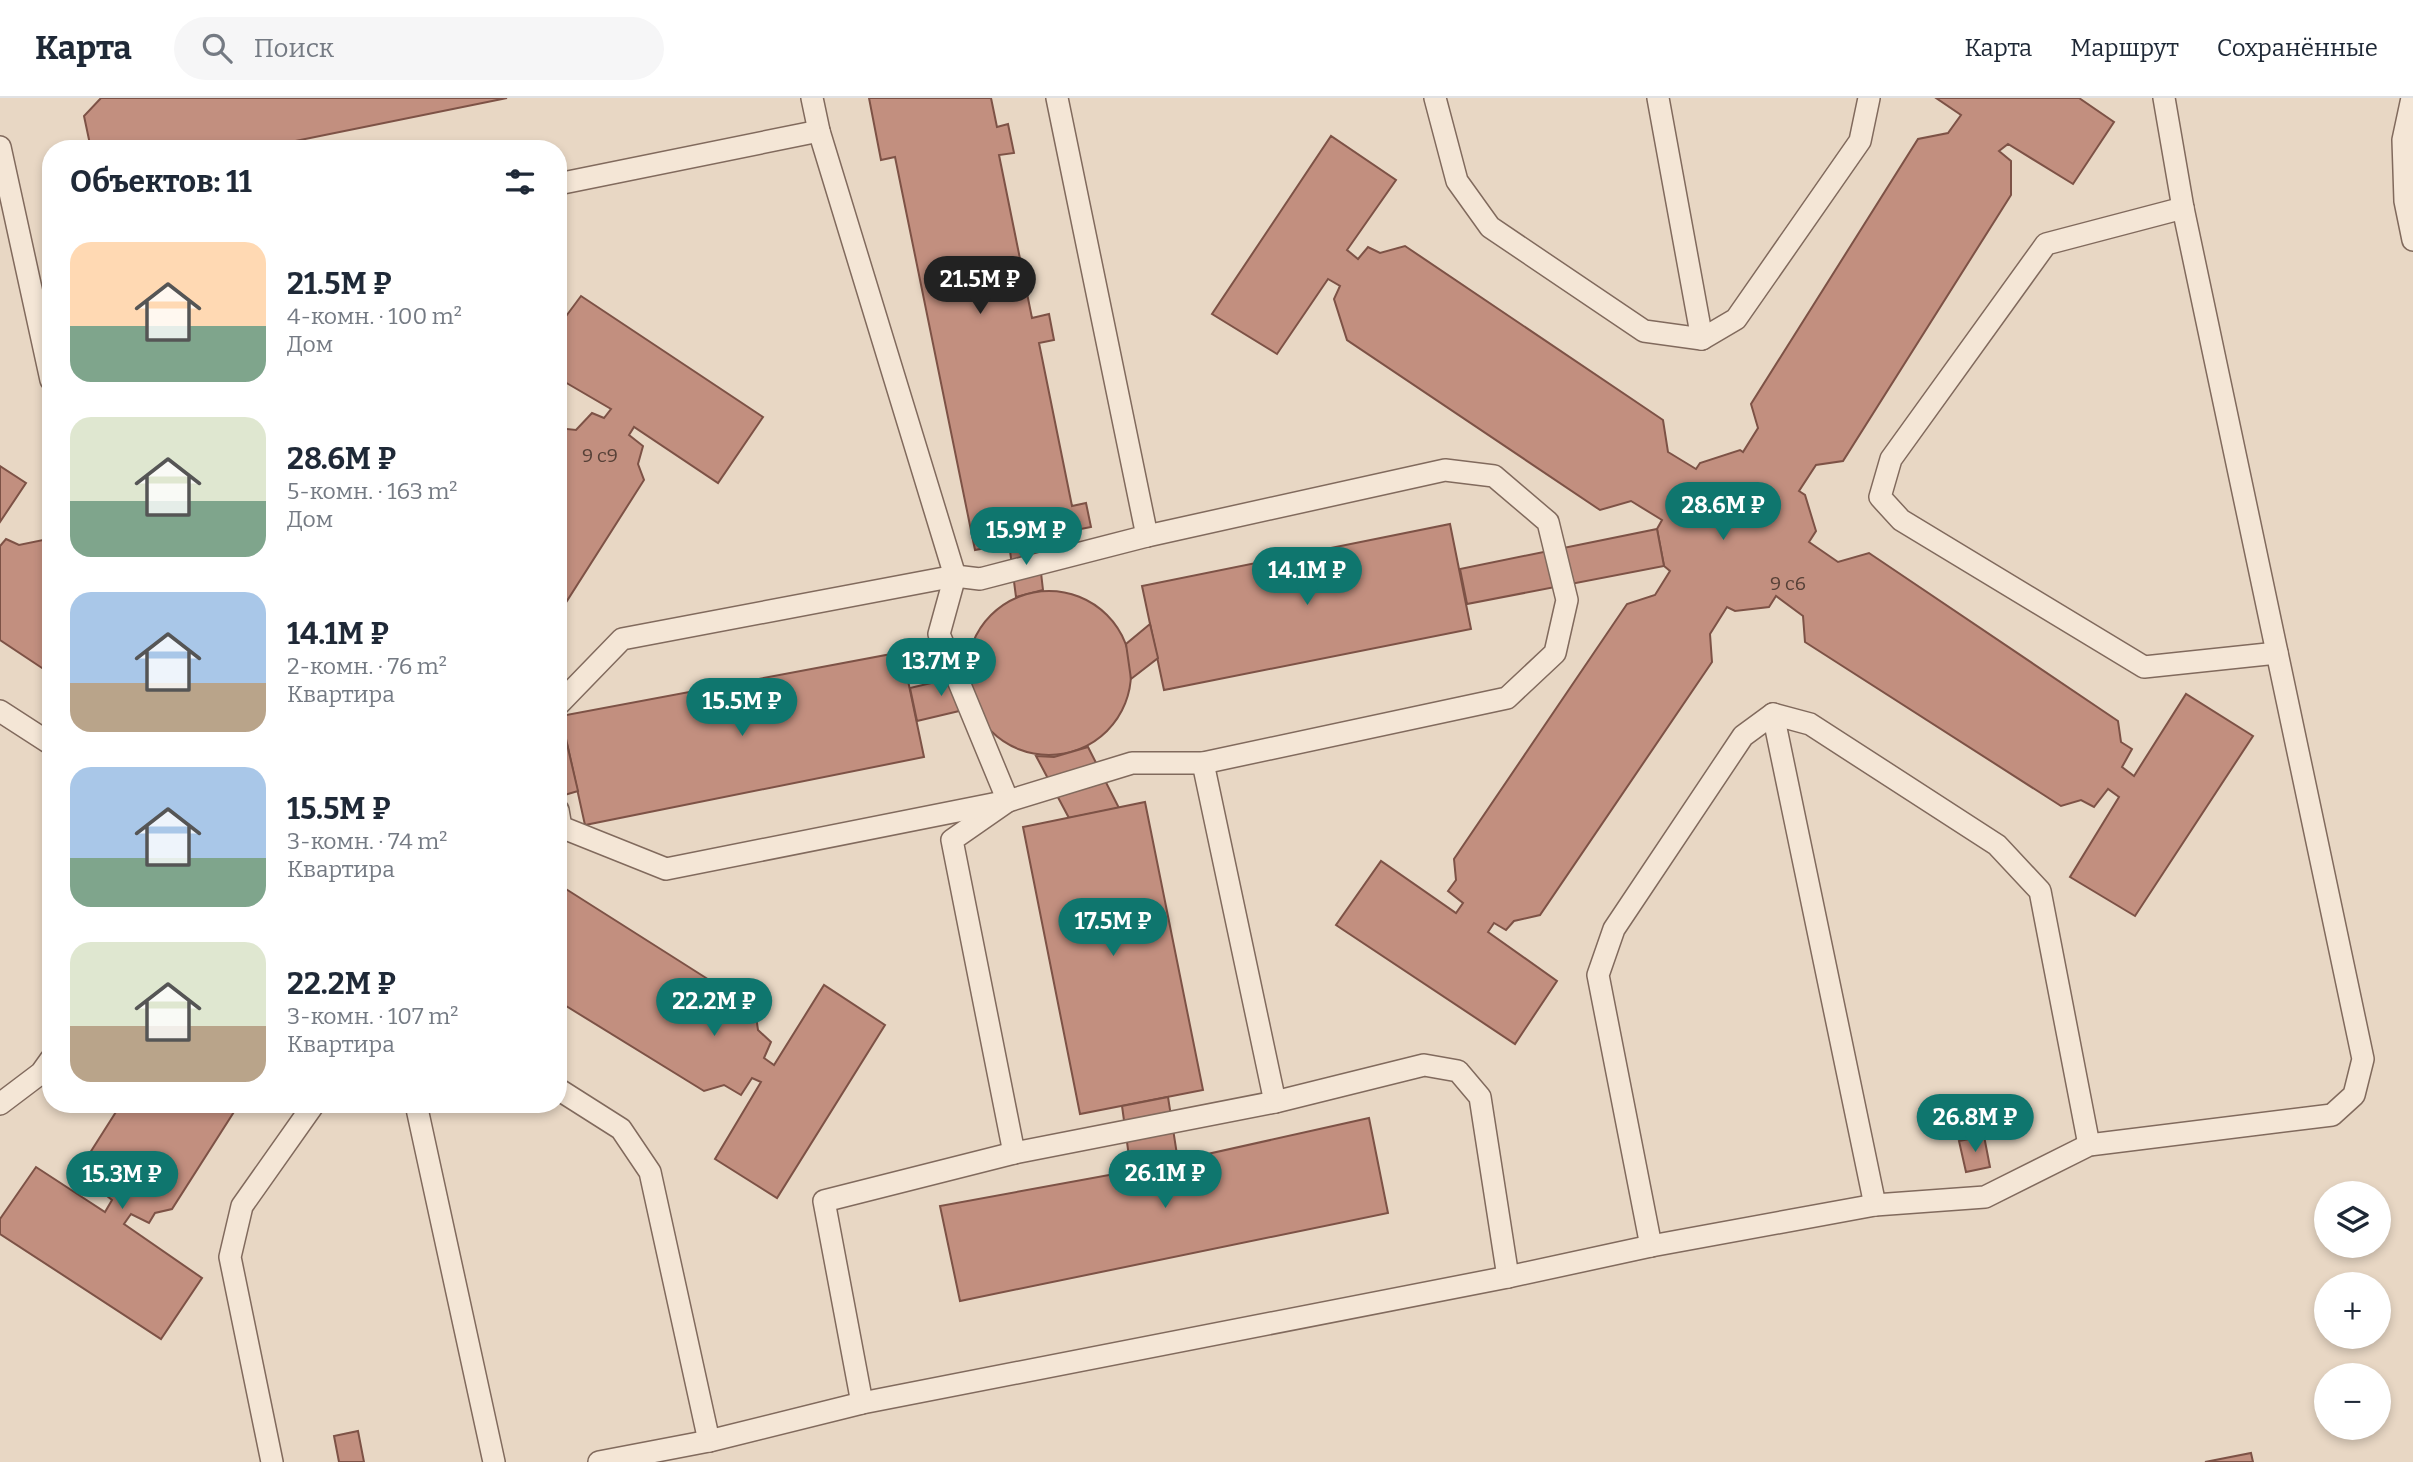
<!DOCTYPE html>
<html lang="ru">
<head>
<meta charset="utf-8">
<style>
  :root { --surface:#fff; --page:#f6f6f7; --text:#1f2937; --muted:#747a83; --line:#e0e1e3; --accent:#0f766e }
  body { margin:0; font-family:Bitter,serif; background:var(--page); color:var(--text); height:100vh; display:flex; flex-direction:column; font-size:26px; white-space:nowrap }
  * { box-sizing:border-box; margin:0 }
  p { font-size:23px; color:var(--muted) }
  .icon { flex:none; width:38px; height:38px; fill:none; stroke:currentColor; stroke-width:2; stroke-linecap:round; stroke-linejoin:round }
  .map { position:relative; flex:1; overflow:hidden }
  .drawer { position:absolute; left:42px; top:42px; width:525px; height:973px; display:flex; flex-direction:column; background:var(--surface); border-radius:28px; box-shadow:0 4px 10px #0003 }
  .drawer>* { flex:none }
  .controls { position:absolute; left:2314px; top:1083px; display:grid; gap:14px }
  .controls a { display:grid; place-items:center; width:77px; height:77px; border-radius:50%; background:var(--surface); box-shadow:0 4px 10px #0003; font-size:35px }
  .price { position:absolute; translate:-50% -60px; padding:0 16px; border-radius:24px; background:var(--accent); color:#fff; font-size:23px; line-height:46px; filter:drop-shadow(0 2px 4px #0008) }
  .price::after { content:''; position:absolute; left:50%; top:42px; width:21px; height:16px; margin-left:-10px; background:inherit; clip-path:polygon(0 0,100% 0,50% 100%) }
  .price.active { background:#222; color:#fff }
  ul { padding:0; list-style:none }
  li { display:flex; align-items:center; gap:21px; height:175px; padding:0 28px }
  li span { display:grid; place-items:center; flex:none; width:196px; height:140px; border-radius:21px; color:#555 }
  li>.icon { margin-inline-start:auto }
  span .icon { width:84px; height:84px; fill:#fffc; stroke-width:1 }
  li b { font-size:30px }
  h2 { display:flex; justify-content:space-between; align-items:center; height:84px; padding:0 28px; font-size:30px }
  header { display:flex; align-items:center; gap:42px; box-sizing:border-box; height:98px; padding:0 35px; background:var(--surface); border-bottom:2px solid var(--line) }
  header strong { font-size:33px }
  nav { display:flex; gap:38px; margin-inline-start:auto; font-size:24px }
  .search { width:490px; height:63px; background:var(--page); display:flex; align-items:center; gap:18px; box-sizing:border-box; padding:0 24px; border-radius:38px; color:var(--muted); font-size:26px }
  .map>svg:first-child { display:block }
</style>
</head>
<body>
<header>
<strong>Карта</strong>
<div class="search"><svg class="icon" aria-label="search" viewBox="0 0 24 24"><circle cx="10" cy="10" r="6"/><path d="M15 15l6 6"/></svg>Поиск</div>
<nav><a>Карта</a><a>Маршрут</a><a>Сохранённые</a></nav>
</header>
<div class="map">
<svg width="2413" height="1364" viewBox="0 0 2413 1364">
  <rect width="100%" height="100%" fill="#e8d7c4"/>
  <g fill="#c28f7f" stroke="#7d5246" stroke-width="2">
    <polygon points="101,0 507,0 256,51 91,51 84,18"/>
    <polygon points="869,0 991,0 997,29 1008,26 1014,55 999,57 1032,220 1049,216 1054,242 1039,245 1072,408 1086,405 1091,429 975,452 895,59 881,62"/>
    <polygon points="1936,0 2079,0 2114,24 2073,86 2008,46 1999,53 2011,63 2011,97 1843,363 1816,367 1799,393 1805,397 1816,433 1809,444 1838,464 1869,455 2118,623 2121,644 2132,651 2122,669 2134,678 2186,596 2253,638 2135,818 2070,779 2119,699 2108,691 2094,709 2081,702 2061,708 1805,544 1803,518 1776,498 1769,509 1735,513 1727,509 1710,536 1712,564 1540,817 1514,823 1506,832 1494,825 1488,834 1557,883 1515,946 1336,827 1381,763 1456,815 1463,805 1448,793 1456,782 1454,761 1627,506 1655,497 1670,473 1664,468 1657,431 1662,422 1631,403 1600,412 1347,242 1334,201 1340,188 1328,181 1277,256 1212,216 1331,38 1396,82 1347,152 1358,161 1368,149 1380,155 1405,148 1663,322 1668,354 1696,371 1700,365 1740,352 1743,354 1758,330 1751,306 1918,41 1948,35 1961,17"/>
    <polygon points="581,198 763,319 718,385 634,329 629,337 643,348 638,366 644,382 558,517 558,330 576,332 592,315 604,320 611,311 558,280 558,229"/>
    <polygon points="0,368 26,385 0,424"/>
    <polygon points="1450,426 1471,531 1164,592 1142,488"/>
    <polygon points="1657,431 1664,468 1467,506 1460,471"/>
    <polygon points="1037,440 1043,492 1016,499 1009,445"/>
    <polygon points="6,441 19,447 43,442 51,447 51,576 0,542 0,448"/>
    <circle cx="1049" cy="575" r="82"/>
    <polygon points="1150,526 1158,560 1131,581 1126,546"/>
    <polygon points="902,554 924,659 585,727 561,618"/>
    <polygon points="965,577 972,610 917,623 910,590"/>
    <polygon points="567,646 578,693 558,699 558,648"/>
    <polygon points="1088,649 1119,710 1069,720 1036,658 1054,659"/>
    <polygon points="1145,704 1203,992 1080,1016 1023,729"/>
    <polygon points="558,786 755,911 758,932 771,944 764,960 774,967 824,887 885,927 777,1100 715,1061 761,984 752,980 741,997 724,987 704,993 558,903"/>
    <polygon points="1168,999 1178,1063 1131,1073 1122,1008"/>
    <polygon points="121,1006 239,1006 172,1111 155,1115 149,1125 131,1116 124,1126 202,1180 161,1241 0,1136 0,1121 36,1069 105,1114 112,1102 96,1089 102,1080 88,1058"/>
    <polygon points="1369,1020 1388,1115 960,1203 940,1108 1131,1073"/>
    <polygon points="1984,1038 1990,1069 1966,1074 1959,1043"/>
    <polygon points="358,1333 364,1364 339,1364 334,1338"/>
    <polygon points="2251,1355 2253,1364 2205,1364"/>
  </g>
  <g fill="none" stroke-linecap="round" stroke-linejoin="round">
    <g stroke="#816a5d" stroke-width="24">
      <g id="lane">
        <polyline points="812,0 819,33 955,478 939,536 1008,703 952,742 1014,1055 1275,1004 1424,967 1458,973 1480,999 1508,1179"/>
        <polyline points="1057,0 1147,438"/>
        <polyline points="1435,0 1457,83 1490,129 1644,233 1702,241 1736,221 1860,43 1869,0"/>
        <polyline points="1658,0 1702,241"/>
        <polyline points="2412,0 2403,42 2405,103 2413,142"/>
        <polyline points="0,49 51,282"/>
        <polyline points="558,86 819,33"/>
        <polyline points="2183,110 2046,146 1891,361 1880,399 1901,422 2144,569 2277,555"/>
        <polyline points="558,607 622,541 955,478 980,481 1147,438 1445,372 1494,378 1548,424 1567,502 1555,555 1507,600 1203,665 1132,665 1008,703 666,771 561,729 558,712"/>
        <polyline points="0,613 51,646"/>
        <polyline points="1773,616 1875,1107"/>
        <polyline points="1203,665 1275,1004"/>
        <polyline points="558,991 621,1031 650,1074 709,1343"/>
        <polyline points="0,1006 41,975 51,961"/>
        <polyline points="416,1006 494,1364"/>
        <polyline points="1651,1148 1598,877 1614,831 1743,638 1773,616 1810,626 1997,747 2040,793 2089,1047"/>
        <polyline points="862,1305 824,1103 1014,1055"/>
        <polyline points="272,1364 230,1159 242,1108 314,1006"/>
        <polyline points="599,1364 709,1343 862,1305 1508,1179 1651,1148 1875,1107 1985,1099 2089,1047 2332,1017 2354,997 2363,961 2183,110 2164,0"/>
      </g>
    </g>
    <use href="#lane" stroke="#f4e6d6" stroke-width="21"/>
  </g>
  <g text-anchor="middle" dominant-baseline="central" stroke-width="6" stroke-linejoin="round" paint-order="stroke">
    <g font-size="19" fill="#564037">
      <text x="600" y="357">9 с9</text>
      <text x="1788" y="485">9 с6</text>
    </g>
  </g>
</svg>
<div class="controls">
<a><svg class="icon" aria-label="layers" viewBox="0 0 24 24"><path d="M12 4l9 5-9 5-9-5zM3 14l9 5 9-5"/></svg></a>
<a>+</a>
<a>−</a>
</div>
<b class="price active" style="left:980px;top:218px">21.5M ₽</b>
<b class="price" style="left:1723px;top:444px">28.6M ₽</b>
<b class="price" style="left:1026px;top:469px">15.9M ₽</b>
<b class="price" style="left:1307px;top:509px">14.1M ₽</b>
<b class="price" style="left:941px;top:600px">13.7M ₽</b>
<b class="price" style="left:742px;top:640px">15.5M ₽</b>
<b class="price" style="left:1113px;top:860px">17.5M ₽</b>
<b class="price" style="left:714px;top:940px">22.2M ₽</b>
<b class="price" style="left:1975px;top:1056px">26.8M ₽</b>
<b class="price" style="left:1165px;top:1112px">26.1M ₽</b>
<b class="price" style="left:122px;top:1113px">15.3M ₽</b>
<section class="drawer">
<h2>Объектов: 11<svg class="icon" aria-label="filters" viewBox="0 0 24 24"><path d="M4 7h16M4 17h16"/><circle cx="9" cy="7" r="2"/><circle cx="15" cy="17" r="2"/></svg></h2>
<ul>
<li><span style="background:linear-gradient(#ffd9b3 60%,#7fa58c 0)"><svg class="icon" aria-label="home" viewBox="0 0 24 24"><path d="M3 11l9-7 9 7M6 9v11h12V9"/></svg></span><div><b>21.5M ₽</b><p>4-комн. · 100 m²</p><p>Дом</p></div></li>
<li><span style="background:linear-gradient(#dfe7d0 60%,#7fa58c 0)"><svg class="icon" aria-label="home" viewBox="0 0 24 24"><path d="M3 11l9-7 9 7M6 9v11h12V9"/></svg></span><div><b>28.6M ₽</b><p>5-комн. · 163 m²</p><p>Дом</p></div></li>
<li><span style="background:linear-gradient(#a9c7e8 65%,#b9a48a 0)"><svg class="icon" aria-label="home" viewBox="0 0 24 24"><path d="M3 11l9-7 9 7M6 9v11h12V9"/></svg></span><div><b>14.1M ₽</b><p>2-комн. · 76 m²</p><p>Квартира</p></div></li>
<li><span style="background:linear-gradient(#a9c7e8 65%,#7fa58c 0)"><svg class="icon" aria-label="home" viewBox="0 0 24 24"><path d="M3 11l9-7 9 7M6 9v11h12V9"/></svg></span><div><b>15.5M ₽</b><p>3-комн. · 74 m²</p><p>Квартира</p></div></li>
<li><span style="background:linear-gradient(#dfe7d0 60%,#b9a48a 0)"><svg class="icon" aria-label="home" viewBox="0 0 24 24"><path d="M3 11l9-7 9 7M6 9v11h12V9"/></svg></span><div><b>22.2M ₽</b><p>3-комн. · 107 m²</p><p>Квартира</p></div></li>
</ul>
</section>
</div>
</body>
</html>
